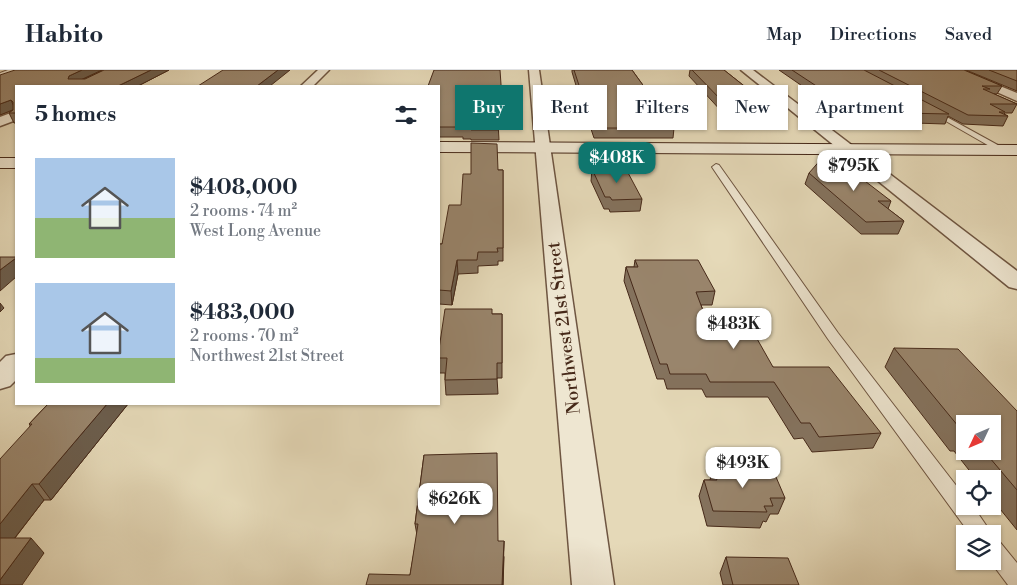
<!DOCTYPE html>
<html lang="en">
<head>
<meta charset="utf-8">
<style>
  :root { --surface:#fff; --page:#f6f6f7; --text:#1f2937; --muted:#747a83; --line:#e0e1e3; --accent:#0f766e }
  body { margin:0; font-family:"Libre Bodoni",serif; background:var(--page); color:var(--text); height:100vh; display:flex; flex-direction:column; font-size:19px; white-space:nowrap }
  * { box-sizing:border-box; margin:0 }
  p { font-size:16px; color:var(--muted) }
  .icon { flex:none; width:28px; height:28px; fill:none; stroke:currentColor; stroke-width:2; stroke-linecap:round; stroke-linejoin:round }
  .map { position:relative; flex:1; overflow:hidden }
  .side { position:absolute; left:15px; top:15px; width:425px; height:320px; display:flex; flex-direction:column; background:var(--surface); border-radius:0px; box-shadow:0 1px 4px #0004 }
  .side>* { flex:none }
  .hud { position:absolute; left:455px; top:15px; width:475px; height:45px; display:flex; gap:10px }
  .needle { width:32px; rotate:226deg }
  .buttons { position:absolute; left:956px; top:345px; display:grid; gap:10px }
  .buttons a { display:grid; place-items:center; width:45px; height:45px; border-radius:0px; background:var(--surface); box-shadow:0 1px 4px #0004; font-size:25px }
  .price { position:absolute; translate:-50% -42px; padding:0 11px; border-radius:10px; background:#fff; color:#222; font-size:16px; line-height:32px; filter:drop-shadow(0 1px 2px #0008) }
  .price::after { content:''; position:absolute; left:50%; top:30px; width:15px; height:11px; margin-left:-8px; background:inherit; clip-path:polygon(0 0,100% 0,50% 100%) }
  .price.selected { background:var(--accent); color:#fff }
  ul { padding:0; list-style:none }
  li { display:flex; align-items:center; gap:15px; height:125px; padding:0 20px }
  li span { display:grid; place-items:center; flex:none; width:140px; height:100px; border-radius:0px; color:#555 }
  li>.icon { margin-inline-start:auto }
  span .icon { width:60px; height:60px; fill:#fffc; stroke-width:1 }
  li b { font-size:21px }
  h2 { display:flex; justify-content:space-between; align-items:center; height:60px; padding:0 20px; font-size:21px }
  .tag { padding:0 18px; border-radius:0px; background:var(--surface); box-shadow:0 1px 4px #0004; font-size:18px; line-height:45px }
  .tag.selected { background:var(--accent); color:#fff }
  header { display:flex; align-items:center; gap:30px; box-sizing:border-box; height:70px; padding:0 25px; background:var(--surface); border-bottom:1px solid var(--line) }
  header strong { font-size:24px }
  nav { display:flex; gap:28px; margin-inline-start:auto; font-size:18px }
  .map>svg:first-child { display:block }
</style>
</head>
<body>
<header>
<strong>Habito</strong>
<nav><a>Map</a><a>Directions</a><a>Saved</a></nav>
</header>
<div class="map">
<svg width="1017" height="515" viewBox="0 0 1017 515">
  <rect width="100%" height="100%" fill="#e5d9b8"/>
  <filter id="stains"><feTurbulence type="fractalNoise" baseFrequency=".004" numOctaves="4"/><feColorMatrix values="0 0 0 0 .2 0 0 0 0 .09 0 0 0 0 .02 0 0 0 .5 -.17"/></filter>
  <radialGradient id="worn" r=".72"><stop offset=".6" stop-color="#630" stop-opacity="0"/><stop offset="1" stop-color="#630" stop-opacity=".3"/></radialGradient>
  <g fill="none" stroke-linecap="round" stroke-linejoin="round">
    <g stroke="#6e5541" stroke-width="2">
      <g id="lane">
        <polygon points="8,0 16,0 0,7 0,3"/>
        <polygon points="930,40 934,40 1005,79 998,81 930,42"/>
        <polygon points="716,94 719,95 838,263 965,427 965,436 973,436 992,464 970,464 828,269 712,97"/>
        <polygon points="992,469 999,471 1017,493 1017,515 1008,515 990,491 992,491"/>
      </g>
    </g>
    <g stroke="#6e5541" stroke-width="3">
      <g id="street">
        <polygon points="318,0 329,0 313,16 301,16"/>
        <polygon points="529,0 539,0 614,515 572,515"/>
        <polygon points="741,0 753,0 1017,201 1017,219 1009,217"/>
        <polygon points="947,0 961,0 1017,23 1017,31"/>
        <polygon points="16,41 16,50 0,56 0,47"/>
        <polygon points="16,284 16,310 10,316 0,319 0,292 6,286"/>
      </g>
    </g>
    <g stroke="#462919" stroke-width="2">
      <g id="secondary">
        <polygon points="439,72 1017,75 1017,85 439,82"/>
        <rect x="0" y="88" width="16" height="10"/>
      </g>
    </g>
    <use href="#lane" fill="#eee6d1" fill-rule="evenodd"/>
    <use href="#street" fill="#eee6d1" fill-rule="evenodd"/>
    <use href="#secondary" fill="#eee6d1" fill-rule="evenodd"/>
  </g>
  <g fill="#84725d" stroke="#462919" fill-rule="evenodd">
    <polygon points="15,0 102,0 83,9 85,9 104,0 169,0 138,16 16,16 16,53 14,53 9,43 13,40 0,45"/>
    <polygon points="572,0 632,0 674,58 673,68 594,68 590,56 588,56 572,2"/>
    <polygon points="690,0 724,0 767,34 765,44 723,43 689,6"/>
    <polygon points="779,0 964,0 1002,16 997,24 994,24 1017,34 1012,43 1005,43 1004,44 1008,46 1003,56 963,54 948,46 945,54 853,51"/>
    <polygon points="966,0 1017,0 1017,21"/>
    <polygon points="439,16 503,43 503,52 498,52 499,70 471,70 471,69 463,69 463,67 439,67"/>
    <polygon points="836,98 891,131 888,139 904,151 898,164 861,164 805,114 809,103"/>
    <polygon points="592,99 642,129 640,141 610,142 609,139 604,139 591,111"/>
    <polygon points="498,100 503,100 503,191 498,191 498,195 478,196 478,203 458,204 452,235 439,234 439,174 442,174 461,135"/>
    <polygon points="635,190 715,221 712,235 701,235 713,267 773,297 881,363 873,378 812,382 803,368 794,369 768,327 706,327 702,319 667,319 664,309 657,309 624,211 626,197 634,197"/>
    <polygon points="492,244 502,244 502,308 497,308 498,324 446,325 445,310 445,303 439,303 439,279"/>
    <path d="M894,278L1017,341V460L992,429V409H976L954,381H950L885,297ZM965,354L992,381H965Z"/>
    <polygon points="48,334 128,334 51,430 44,430 15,468 44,483 0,515 30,355 29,354"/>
    <polygon points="424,385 498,471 504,487 503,515 366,515 410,505 417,465 415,454"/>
    <polygon points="725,393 753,400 785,428 778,444 770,444 766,452 763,451 760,458 707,456 699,426 704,410 710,410 713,399 723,399"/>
    <polygon points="726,487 799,515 723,515 720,503"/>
  </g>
  <g fill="#6b5d4c" stroke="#462919">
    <polygon points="82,0 102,0 72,14 68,9 69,6"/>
    <polygon points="151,0 169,0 138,16 118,16"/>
    <polygon points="278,0 290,0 270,16 257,16"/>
    <polygon points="11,30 15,39 0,45 0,34"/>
    <polygon points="16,188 16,207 0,221 0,200"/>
    <polygon points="457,190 458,204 452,235 451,221"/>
    <polygon points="0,233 4,238 0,242"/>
    <polygon points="107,334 128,334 51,430 39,414"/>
    <polygon points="32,414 44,430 3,483 0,480 0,454"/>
    <polygon points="31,468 44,483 22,515 0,515 0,510"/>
    <polygon points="504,471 503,515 502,515"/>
  </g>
  <g fill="#99856c" stroke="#462919">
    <polygon points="15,0 82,0 69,6 68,9 85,9 104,0 151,0 118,16 16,16 16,43 9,43 13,40 13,32 11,30 0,34 0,5"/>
    <polygon points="223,0 278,0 257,16 198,16"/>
    <polygon points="434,0 500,0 503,43 498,43 498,60 471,60 471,59 462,58 463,57 439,57 439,16 428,16"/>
    <polygon points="574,0 632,0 674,58 595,58 591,46 589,46"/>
    <polygon points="692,0 724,0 767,34 725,34"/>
    <polygon points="792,0 864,0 949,44 856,42"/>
    <polygon points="879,0 964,0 1002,16 982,16 990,19 983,19 1017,34 990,34 1005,42 999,42 1008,46 968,45"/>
    <polygon points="989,0 1017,0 1017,11"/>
    <polygon points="471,73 497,74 498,100 503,100 503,178 497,178 498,182 478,182 477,190 457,190 451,221 439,220 439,174 442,174 449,135 461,135 463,104 471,104"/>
    <polygon points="823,87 836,98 848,98 891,131 878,131 904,151 866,152 809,103"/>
    <polygon points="592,99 626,99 642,129 612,130 610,127 605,127"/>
    <polygon points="0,187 16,187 16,188 0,200"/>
    <polygon points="635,190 698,190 715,221 696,222 713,267 756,267 773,297 829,297 881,363 819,367 810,353 801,353 774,312 710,312 706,304 670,304 667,294 660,294 626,197 638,197"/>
    <polygon points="445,239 492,239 492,244 502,244 502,293 497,293 497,309 445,310 447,288 439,288 439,279"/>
    <polygon points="894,278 958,279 1017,341 1017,420 984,381 992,381 992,354 965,354 965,362 963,362"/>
    <polygon points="48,334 107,334 39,414 32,414 0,454 0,389 32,354 29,354"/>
    <polygon points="497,383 498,471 504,471 502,515 366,515 369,504 410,505 418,454 415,454 424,385"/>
    <polygon points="725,393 750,394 753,400 773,400 785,428 770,428 773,436 764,436 767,442 713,441 704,410 717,410 713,399 726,399"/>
    <polygon points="0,468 31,468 0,510"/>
    <polygon points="726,487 788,488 799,515 733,515"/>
  </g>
  <g text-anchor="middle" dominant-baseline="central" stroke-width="4" stroke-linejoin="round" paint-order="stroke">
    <g font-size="18" fill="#462919" stroke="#eee6d1">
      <text transform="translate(564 258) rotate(-97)">Northwest 21st Street</text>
    </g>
  </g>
  <rect width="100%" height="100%" filter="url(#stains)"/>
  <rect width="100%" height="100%" fill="url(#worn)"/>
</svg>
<div class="buttons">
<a><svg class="needle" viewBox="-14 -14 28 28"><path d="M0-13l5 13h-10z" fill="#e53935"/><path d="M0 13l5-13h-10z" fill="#747a83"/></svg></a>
<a><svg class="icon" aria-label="locate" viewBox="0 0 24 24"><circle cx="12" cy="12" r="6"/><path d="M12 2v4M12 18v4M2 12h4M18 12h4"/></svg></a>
<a><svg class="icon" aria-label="layers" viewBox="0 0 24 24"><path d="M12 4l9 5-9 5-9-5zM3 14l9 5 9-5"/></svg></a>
</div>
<b class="price selected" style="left:617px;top:114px">$408K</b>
<b class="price" style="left:854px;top:122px">$795K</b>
<b class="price" style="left:734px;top:280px">$483K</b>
<b class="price" style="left:743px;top:419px">$493K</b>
<b class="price" style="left:455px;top:455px">$626K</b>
<div class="hud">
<a class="tag selected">Buy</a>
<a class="tag">Rent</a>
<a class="tag">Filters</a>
<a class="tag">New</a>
<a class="tag">Apartment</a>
</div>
<section class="side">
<h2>5 homes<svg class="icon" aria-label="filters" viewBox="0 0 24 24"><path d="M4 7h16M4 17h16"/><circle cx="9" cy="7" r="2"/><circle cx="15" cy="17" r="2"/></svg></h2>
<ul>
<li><span style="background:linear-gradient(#a9c7e8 60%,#8fb573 0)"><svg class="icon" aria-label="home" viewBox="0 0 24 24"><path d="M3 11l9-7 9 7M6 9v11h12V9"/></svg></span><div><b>$408,000</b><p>2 rooms · 74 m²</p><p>West Long Avenue</p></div></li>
<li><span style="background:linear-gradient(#a9c7e8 75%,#8fb573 0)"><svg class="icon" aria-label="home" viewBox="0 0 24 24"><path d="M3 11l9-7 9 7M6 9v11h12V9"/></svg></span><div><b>$483,000</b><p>2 rooms · 70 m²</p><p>Northwest 21st Street</p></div></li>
</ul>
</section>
</div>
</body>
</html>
